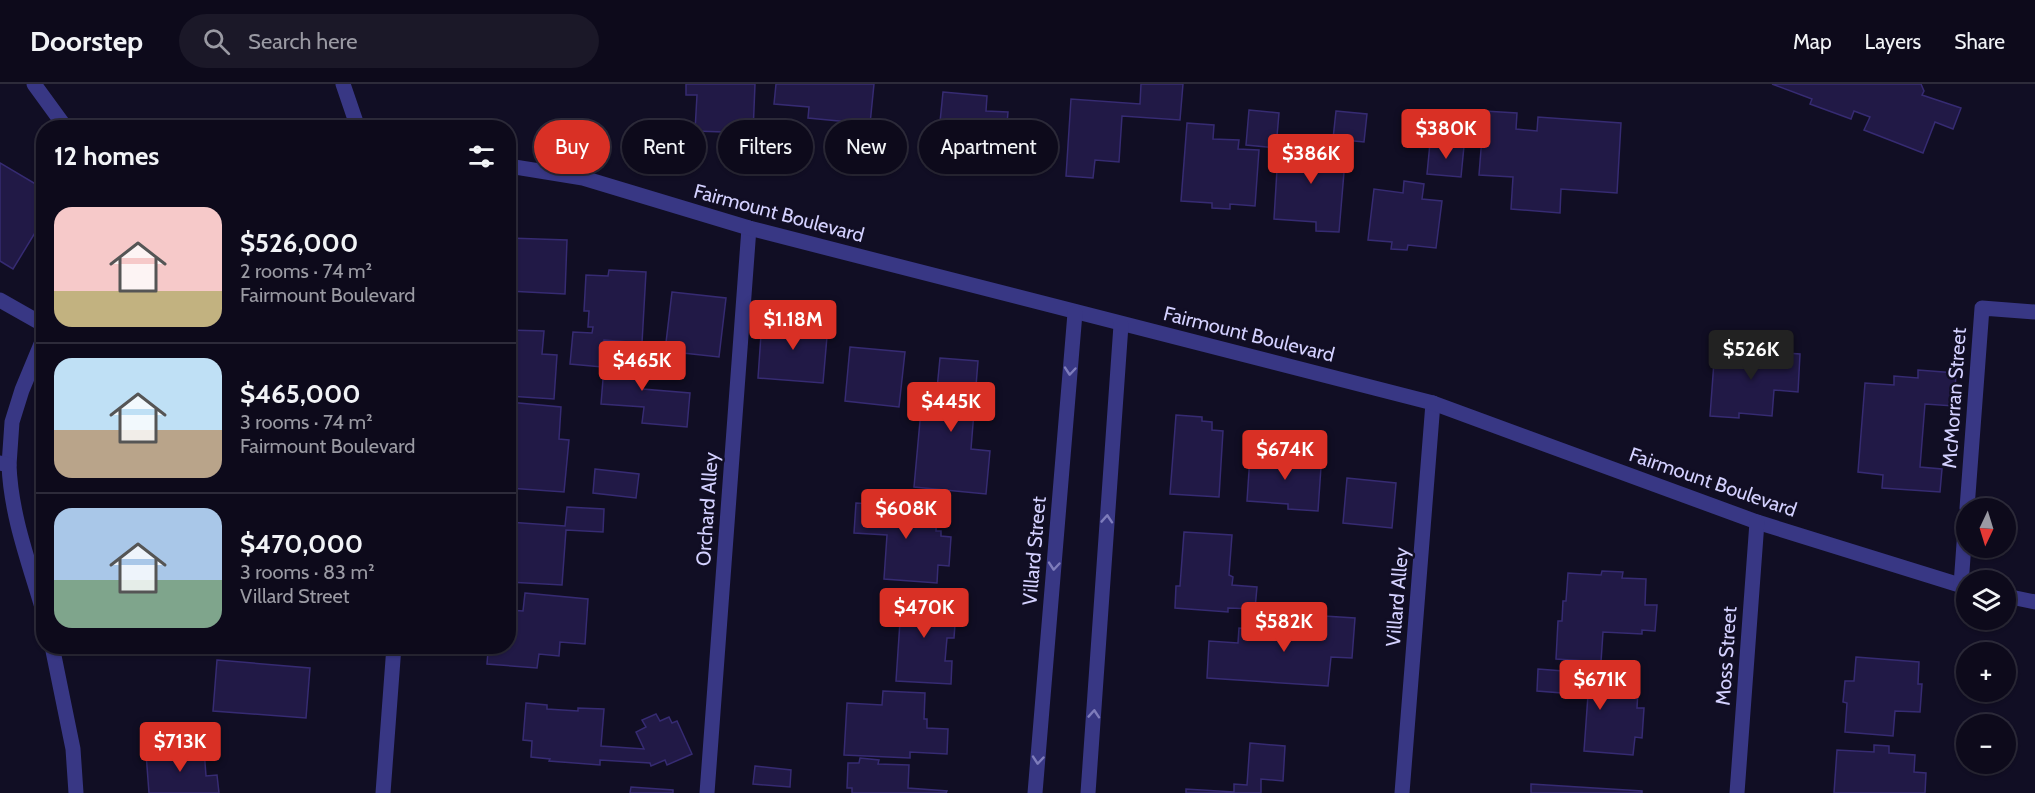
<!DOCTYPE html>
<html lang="en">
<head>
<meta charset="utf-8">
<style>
  :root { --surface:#0d0a1b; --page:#1b1828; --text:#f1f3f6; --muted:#9a9aa3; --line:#2d2b3a; --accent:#d93025 }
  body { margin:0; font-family:Cabin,sans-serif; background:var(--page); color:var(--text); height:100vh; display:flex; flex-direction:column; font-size:22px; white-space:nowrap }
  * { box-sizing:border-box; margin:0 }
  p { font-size:20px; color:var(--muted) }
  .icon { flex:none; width:33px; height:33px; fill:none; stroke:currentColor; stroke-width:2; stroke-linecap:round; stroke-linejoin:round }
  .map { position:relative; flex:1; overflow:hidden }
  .drawer { position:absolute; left:36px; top:36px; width:480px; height:534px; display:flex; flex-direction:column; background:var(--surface); border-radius:24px; box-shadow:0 2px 4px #0004,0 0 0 2px var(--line) }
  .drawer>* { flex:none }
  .banner { position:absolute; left:534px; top:36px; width:570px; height:54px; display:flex; gap:12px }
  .needle { width:39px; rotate:184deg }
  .controls { position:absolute; left:1956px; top:414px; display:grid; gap:12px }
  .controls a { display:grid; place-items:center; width:60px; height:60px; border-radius:50%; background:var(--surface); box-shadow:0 2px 4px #0004,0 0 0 2px var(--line); font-size:30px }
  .price { position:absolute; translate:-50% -51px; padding:0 14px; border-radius:6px; background:var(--accent); color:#fff; font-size:20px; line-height:39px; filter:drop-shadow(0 2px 3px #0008) }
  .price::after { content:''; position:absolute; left:50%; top:36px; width:18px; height:14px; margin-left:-9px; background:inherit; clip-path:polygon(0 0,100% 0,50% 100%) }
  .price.current { background:#222; color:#fff }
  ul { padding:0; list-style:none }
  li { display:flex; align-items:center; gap:18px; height:150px; padding:0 18px }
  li+li { border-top:2px solid var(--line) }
  li span { display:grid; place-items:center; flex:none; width:168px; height:120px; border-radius:18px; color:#555 }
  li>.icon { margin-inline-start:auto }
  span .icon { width:72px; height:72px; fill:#fffc; stroke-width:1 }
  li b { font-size:26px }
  h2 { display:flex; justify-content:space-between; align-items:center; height:72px; padding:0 18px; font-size:26px }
  .chip { padding:0 21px; border-radius:27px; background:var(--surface); box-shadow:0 2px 4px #0004,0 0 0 2px var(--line); font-size:21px; line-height:54px }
  .chip.current { background:var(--accent); color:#fff }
  header { display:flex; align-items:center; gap:36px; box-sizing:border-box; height:84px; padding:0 30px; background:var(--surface); border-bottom:2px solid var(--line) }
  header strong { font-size:28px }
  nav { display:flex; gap:33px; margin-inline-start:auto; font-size:21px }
  .search { width:420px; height:54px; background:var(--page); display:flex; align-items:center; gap:15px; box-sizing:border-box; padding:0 21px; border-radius:33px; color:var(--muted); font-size:22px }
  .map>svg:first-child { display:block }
</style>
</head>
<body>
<header>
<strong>Doorstep</strong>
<div class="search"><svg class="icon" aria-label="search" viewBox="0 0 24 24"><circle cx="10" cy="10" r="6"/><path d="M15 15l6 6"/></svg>Search here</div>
<nav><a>Map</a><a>Layers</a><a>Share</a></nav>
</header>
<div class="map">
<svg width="2035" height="709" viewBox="0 0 2035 709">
  <rect width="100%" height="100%" fill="#110e24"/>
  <g fill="#211946" stroke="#362b72" stroke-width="1.5">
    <polygon points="686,0 755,0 753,49 695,47 697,11 686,11"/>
    <polygon points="776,0 874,0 870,40 808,34 809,23 774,20"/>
    <polygon points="1141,0 1183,0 1180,36 1122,32 1119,78 1095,76 1093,94 1066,92 1071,15 1140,20"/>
    <polygon points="1772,0 1921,0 1924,7 1922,11 1961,24 1953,45 1935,38 1923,69 1864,46 1870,33 1854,27 1851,35 1810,20 1812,15"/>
    <polygon points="943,8 987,12 986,27 1008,28 1004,74 937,68"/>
    <polygon points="1249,26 1279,29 1276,64 1246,61"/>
    <polygon points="1336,27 1367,30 1364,58 1333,55"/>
    <polygon points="1484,27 1517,29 1516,45 1537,47 1538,33 1621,39 1617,109 1561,105 1560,129 1511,125 1513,93 1479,91"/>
    <polygon points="1187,39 1214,41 1213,55 1239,56 1238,65 1259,66 1255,122 1230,120 1230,125 1212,124 1212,119 1181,117"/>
    <polygon points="1299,56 1342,60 1340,76 1345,76 1339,148 1316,147 1316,138 1274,135 1278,69 1298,70"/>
    <polygon points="1430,59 1464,62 1461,93 1427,90"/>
    <polygon points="0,79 44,105 44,134 13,185 0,177"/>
    <polygon points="1404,97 1424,100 1422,115 1442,117 1436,164 1408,161 1407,166 1391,165 1392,158 1368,156 1374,105 1403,109"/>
    <polygon points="509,154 567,156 565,210 508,207"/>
    <polygon points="609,186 646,188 642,259 604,256 602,283 570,280 573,248 592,249 593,243 588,243 589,227 584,227 586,191 608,192"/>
    <polygon points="672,208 726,214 719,273 665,267"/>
    <polygon points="762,236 828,241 823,299 758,294"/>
    <polygon points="508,246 544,247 542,270 557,271 554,315 508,312"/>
    <polygon points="850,263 905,268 899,323 845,317"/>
    <polygon points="1715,264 1800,270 1798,308 1774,306 1772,332 1739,329 1739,334 1710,332"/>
    <polygon points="605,270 646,274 643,305 690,309 687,343 642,339 644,323 601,320"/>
    <polygon points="940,274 978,277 971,365 990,367 986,410 914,403 923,304 937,305"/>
    <polygon points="1918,286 1956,289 1954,322 1925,320 1920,383 1942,385 1940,408 1882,404 1883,391 1858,388 1865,299 1894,301 1894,292 1918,294"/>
    <polygon points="508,318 561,323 559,355 569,356 564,408 508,404"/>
    <polygon points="1176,331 1202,333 1202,337 1212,338 1212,346 1223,347 1219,413 1170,410"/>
    <polygon points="1285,363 1306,365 1304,382 1321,383 1318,427 1288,425 1288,420 1247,417 1250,372 1285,375"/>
    <polygon points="595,385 639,390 636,414 593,409"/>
    <polygon points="1347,394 1396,399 1392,444 1343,439"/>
    <polygon points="856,419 937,424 936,447 941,447 941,452 951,453 949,482 938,481 937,499 884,495 887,451 854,449"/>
    <polygon points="567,423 604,425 603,448 566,446 562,501 508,498 508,438 565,442"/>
    <polygon points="1184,448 1232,451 1229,491 1233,493 1232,501 1257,503 1255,525 1228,524 1228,528 1175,524 1176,502 1180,502"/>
    <polygon points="1602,487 1623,488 1622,494 1646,495 1645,521 1657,521 1655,547 1642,546 1642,550 1603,548 1601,578 1556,575 1558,537 1562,537 1563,517 1566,517 1568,489 1601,491"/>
    <polygon points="902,508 950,512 948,540 955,540 954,554 947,554 945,577 952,577 951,600 896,597"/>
    <polygon points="525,509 588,515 585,560 560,558 559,572 539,570 537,584 487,580 488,567 478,566 478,562 508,562 508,526 523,527"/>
    <polygon points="1324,532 1355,534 1352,574 1331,573 1328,602 1207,594 1209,557 1238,559 1239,544 1289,547 1290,534 1324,536"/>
    <polygon points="1856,573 1919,578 1918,600 1922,600 1920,628 1895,627 1893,652 1845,648 1847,619 1843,618 1845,597 1854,597"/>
    <polygon points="217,576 310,584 306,634 213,627"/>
    <polygon points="1538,585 1589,589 1592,602 1638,606 1637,624 1644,624 1642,654 1635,653 1633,671 1584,667 1588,611 1537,607"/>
    <polygon points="883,607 925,609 924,635 927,635 927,644 948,645 947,670 910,668 910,674 844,671 847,619 882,621"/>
    <polygon points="526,619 547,621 547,625 578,627 578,624 604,625 601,662 644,665 636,648 646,643 642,636 656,630 660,637 669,633 672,639 677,637 692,670 667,681 665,676 651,682 650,679 600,676 600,681 549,677 550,675 531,673 532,657 523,656"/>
    <polygon points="1250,659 1285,662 1283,697 1261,695 1261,709 1186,709 1186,705 1234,708 1234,700 1247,701"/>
    <polygon points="1874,661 1889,662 1889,669 1915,671 1914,688 1926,689 1925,709 1834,709 1837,666 1874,668"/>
    <polygon points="204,665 206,692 217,691 219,709 149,709 146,669"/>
    <polygon points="860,674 879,676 878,680 909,681 908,704 947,707 946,709 852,709 852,704 847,704 848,679 859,679"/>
    <polygon points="755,682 791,686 790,703 753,700"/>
    <polygon points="1531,700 1642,707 1642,709 1531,709"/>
    <polygon points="631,703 673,706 673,709 630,709"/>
  </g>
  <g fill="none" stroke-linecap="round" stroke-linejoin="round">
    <g stroke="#383784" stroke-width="15">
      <polyline points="707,709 749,144"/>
      <polyline points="1402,709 1433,319"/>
    </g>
    <g stroke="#383784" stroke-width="15">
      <polyline points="34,0 66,44"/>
      <polyline points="343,0 358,44"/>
      <polyline points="508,82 583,94 749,144 1433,319 1757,438 1966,503"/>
      <polyline points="0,216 44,241"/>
      <polyline points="9,381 12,338 22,306 44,253"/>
      <polyline points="1967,424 1982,224 2035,228"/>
      <polyline points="1961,501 1966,432"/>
      <polyline points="2006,512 2035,518"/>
      <polyline points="383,709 394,562"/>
      <polyline points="1035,709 1075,229"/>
      <polyline points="1088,709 1121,241"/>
      <polyline points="1737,709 1757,438"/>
    </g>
    <g stroke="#383784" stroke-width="15">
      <path d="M0,379L9,381C11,433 30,481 44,530"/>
      <polyline points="52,562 73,665 76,709"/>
    </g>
  </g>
  <defs><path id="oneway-chevron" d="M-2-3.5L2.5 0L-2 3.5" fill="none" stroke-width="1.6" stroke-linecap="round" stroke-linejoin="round" transform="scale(1.5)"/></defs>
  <g stroke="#7e7cbb">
    <use href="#oneway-chevron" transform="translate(1070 287) rotate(95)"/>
    <use href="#oneway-chevron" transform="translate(1107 435) rotate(-86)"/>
    <use href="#oneway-chevron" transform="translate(1054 482) rotate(95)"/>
    <use href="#oneway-chevron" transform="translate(1094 630) rotate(-86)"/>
    <use href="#oneway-chevron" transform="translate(1038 676) rotate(95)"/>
  </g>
  <g text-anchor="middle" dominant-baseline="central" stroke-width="5" stroke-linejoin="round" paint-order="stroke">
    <g font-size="20" fill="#d4d1ff" stroke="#110e24">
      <text transform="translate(779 129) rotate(15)">Fairmount Boulevard</text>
      <text transform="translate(1249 250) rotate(14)">Fairmount Boulevard</text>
      <text transform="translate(1954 314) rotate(-86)">McMorran Street</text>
      <text transform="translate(1713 398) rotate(19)">Fairmount Boulevard</text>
      <text transform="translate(707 425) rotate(-86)">Orchard Alley</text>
      <text transform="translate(1034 467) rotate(-85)">Villard Street</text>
      <text transform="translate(1397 513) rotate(-85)">Villard Alley</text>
      <text transform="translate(1726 572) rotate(-86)">Moss Street</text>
    </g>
  </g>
</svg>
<div class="controls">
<a><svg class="needle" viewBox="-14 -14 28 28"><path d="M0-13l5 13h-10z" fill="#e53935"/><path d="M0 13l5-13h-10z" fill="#9a9aa3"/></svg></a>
<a><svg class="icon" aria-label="layers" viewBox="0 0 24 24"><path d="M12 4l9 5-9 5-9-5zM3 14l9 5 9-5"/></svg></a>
<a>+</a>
<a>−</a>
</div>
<b class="price" style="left:1446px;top:76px">$380K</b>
<b class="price" style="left:1311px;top:101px">$386K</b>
<b class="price" style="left:793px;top:267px">$1.18M</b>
<b class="price current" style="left:1751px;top:297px">$526K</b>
<b class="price" style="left:642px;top:308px">$465K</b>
<b class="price" style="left:951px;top:349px">$445K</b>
<b class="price" style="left:1285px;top:397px">$674K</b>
<b class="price" style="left:906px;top:456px">$608K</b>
<b class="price" style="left:924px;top:555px">$470K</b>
<b class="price" style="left:1284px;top:569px">$582K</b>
<b class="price" style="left:1600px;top:627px">$671K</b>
<b class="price" style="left:180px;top:689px">$713K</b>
<div class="banner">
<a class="chip current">Buy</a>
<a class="chip">Rent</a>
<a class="chip">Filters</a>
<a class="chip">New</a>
<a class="chip">Apartment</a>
</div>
<section class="drawer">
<h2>12 homes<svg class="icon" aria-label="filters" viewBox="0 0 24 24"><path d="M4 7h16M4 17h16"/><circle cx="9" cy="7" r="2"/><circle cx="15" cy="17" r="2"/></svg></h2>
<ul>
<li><span style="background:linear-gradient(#f6c9c9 70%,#c2b280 0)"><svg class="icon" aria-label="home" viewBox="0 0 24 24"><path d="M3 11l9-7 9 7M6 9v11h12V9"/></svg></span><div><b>$526,000</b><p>2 rooms · 74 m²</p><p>Fairmount Boulevard</p></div></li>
<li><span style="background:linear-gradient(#bfe0f5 60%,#b9a48a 0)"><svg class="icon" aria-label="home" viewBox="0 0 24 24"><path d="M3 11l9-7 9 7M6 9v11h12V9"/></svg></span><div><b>$465,000</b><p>3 rooms · 74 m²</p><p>Fairmount Boulevard</p></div></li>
<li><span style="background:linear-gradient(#a9c7e8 60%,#7fa58c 0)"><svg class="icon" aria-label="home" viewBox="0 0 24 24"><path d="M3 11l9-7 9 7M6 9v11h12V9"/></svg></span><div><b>$470,000</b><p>3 rooms · 83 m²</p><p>Villard Street</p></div></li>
</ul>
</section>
</div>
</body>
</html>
